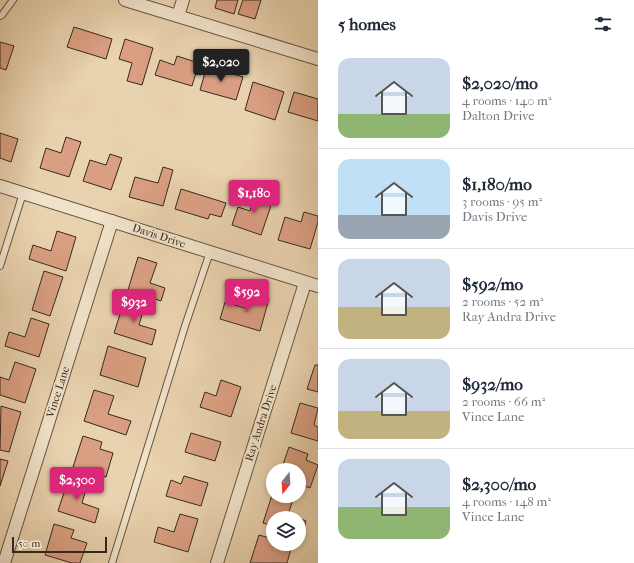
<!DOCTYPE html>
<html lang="en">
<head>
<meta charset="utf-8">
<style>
  :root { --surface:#fff; --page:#f6f6f7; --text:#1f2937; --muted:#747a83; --line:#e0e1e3; --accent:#db2777 }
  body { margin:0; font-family:"IM FELL French Canon",serif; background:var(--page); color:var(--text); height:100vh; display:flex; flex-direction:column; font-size:15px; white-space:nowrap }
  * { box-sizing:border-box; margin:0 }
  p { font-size:13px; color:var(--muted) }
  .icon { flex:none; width:22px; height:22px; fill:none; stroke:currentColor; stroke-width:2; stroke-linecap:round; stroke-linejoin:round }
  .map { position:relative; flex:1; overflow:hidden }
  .details { display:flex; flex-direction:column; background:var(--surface); width:316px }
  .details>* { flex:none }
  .needle { width:26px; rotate:197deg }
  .buttons { position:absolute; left:266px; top:463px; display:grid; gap:8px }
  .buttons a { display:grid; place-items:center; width:40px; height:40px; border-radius:50%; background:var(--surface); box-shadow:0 2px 6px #0003; font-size:20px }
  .scale { position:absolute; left:12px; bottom:10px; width:95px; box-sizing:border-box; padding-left:4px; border:2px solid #362a1e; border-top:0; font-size:11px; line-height:14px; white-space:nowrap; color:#362a1e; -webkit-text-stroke:3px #f1e2ca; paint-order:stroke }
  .price { position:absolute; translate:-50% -34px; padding:0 9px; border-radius:4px; background:var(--accent); color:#fff; font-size:13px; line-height:26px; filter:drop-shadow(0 1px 2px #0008) }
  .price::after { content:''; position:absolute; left:50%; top:24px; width:12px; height:9px; margin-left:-6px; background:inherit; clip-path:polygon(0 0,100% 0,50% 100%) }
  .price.on { background:#222; color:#fff }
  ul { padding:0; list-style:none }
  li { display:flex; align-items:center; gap:12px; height:100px; padding:0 20px }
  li+li { border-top:1px solid var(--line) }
  li span { display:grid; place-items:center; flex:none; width:112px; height:80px; border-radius:12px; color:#555 }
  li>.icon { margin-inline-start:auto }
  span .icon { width:48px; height:48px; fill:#fffc; stroke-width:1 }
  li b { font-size:17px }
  h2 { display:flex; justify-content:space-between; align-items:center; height:48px; padding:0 20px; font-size:17px }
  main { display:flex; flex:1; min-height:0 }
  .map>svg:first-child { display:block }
</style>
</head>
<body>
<main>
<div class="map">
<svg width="318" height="563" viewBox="0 0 318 563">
  <rect width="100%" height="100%" fill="#e9d2ae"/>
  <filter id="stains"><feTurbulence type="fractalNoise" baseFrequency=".005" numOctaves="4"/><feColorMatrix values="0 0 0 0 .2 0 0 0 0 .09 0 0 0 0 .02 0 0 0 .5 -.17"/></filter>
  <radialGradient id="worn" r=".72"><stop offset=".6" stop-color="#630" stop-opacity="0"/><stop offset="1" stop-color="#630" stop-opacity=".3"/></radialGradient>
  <g fill="#da9f82" stroke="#362a1e">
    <polygon points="217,0 238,0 234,14 215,8"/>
    <polygon points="243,0 261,0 255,19 238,14"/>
    <polygon points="74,27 112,39 106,59 67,47"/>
    <polygon points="125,39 153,48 142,85 127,81 132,63 119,59"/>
    <polygon points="0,42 14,46 6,70 0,68"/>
    <polygon points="177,56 199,63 192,86 155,75 160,60 174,65"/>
    <polygon points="207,66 243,77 236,100 200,90"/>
    <polygon points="253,82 284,92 275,120 245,110"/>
    <polygon points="294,92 318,99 318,121 288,112"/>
    <polygon points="0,133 18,139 11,162 0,158"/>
    <polygon points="66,137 81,142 69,177 40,168 46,148 61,153"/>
    <polygon points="110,154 122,158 111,190 83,181 90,160 106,165"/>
    <polygon points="163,167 173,170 163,206 129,197 135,177 158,183"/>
    <polygon points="181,189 226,203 221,217 210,214 208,219 175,209"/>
    <polygon points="256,192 274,197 261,235 232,225 238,207 250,211"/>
    <polygon points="304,212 318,216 318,222 310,249 278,240 285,217 301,222"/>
    <polygon points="57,231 76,237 66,271 29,259 33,245 51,251"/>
    <polygon points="138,257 157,263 150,283 165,288 161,301 128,290"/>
    <polygon points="44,271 63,277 50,316 32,310"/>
    <polygon points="250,293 269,299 260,331 220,319 225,302 245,308"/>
    <polygon points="125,299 145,305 139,325 156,330 152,345 114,333"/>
    <polygon points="31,318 49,324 39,357 5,346 9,332 25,337"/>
    <polygon points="108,346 146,358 138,387 100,375"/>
    <polygon points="15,362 36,369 25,403 0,395 0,377 9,380"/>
    <polygon points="315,365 318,365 318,392 307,389"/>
    <polygon points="221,380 241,387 231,417 200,407 205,392 216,396"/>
    <polygon points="94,390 114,396 108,414 131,421 126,435 84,421"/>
    <polygon points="300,403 318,408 314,425 318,427 318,441 291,433"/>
    <polygon points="1,406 21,412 9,452 0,450"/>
    <polygon points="191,433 221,442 215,461 185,452"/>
    <polygon points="83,436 102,442 100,449 113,453 106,477 73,467"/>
    <polygon points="289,447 308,454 306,460 318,465 310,488 299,484 299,470 281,470"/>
    <polygon points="0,459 8,461 0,486"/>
    <polygon points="184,476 208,483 201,506 166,496 171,480 181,484"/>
    <polygon points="69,477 88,483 82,503 99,509 95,523 58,511"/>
    <polygon points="273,492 273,496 294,496 288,515 298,518 273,518 273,526 263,523"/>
    <polygon points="180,514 198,519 188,552 154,542 158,527 174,532"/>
    <polygon points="299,518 306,521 302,535 299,535"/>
    <polygon points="54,524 74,530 71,538 87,543 80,563 72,563 45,555"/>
    <polygon points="259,535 273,539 273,544 288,544 292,545 287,563 250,563"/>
  </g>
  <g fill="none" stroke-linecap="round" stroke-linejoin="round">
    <g stroke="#635442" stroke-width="8">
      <g id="service">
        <polyline points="0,16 2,15 13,0"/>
        <polyline points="0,266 23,193"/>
        <polyline points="112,563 185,326 210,252"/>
      </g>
    </g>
    <g stroke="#635442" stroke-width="14">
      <g id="minor">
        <polyline points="125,0 318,59"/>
        <polyline points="178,16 183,0"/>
        <polyline points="0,186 318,286"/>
        <polyline points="4,563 112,221"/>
        <polyline points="217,563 305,283"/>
      </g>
    </g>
    <use href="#service" stroke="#f1e2ca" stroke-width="6"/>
    <use href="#minor" stroke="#f1e2ca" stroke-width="12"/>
  </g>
  <g text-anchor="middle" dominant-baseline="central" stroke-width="4" stroke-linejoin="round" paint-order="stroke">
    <g font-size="11" fill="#362a1e" stroke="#f1e2ca">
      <text transform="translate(159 236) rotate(18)">Davis Drive</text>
      <text transform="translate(58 392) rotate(-72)">Vince Lane</text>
      <text transform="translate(261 423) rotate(-72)">Ray Andra Drive</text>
    </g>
  </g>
  <rect width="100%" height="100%" filter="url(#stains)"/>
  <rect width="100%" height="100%" fill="url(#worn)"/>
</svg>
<div class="buttons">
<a><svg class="needle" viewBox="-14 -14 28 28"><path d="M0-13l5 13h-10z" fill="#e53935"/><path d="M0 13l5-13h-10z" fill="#747a83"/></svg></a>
<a><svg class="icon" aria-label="layers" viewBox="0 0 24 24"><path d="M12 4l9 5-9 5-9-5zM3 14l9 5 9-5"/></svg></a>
</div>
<div class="scale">50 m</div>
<b class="price on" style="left:221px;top:83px">$2,020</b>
<b class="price" style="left:254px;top:214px">$1,180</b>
<b class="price" style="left:247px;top:313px">$592</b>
<b class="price" style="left:134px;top:323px">$932</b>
<b class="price" style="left:77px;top:501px">$2,300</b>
</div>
<section class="details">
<h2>5 homes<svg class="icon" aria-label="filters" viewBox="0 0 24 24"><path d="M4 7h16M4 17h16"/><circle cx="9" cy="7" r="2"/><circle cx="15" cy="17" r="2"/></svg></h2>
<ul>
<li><span style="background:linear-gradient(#c9d6e8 70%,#8fb573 0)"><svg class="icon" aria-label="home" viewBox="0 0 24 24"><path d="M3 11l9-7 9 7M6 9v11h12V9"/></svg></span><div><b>$2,020/mo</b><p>4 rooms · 140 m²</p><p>Dalton Drive</p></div></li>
<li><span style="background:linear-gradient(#bfe0f5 70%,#9aa5b1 0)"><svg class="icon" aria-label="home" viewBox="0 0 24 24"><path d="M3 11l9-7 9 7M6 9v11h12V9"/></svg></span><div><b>$1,180/mo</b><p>3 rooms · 95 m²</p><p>Davis Drive</p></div></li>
<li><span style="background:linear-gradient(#c9d6e8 60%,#c2b280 0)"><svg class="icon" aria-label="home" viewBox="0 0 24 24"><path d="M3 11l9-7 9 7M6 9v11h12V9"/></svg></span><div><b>$592/mo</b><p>2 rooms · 52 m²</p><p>Ray Andra Drive</p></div></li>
<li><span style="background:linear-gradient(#c9d6e8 65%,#c2b280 0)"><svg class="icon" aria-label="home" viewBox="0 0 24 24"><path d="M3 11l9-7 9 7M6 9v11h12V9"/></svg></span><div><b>$932/mo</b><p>2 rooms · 66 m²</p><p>Vince Lane</p></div></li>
<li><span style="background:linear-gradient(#c9d6e8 60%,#8fb573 0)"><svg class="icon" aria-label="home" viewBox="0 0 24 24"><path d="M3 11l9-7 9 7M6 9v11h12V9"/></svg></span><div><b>$2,300/mo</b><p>4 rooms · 148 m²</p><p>Vince Lane</p></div></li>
</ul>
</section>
</main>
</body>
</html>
